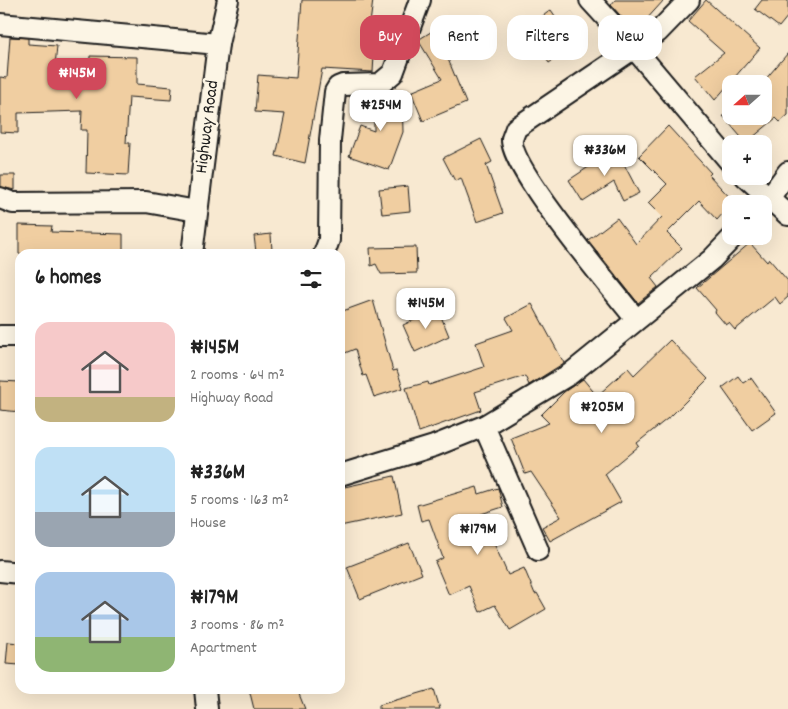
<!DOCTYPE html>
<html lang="en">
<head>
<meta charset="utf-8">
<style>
  :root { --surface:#fff; --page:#f6f6f6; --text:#222; --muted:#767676; --accent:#d1495b }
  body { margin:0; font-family:Dekko,sans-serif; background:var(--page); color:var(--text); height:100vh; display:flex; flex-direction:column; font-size:19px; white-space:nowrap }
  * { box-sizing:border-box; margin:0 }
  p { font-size:16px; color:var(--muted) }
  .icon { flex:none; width:28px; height:28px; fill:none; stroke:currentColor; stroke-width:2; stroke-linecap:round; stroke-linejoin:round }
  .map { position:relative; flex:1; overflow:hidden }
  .sheet { position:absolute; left:15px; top:249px; width:330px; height:445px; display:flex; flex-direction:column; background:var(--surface); border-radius:15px; box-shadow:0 5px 20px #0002 }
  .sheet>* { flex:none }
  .banner { position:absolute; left:360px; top:15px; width:352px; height:45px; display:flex; gap:10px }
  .needle { width:32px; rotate:249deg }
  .tools { position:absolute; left:722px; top:75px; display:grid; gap:10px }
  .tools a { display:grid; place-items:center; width:50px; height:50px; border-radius:10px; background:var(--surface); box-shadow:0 5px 20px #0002; font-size:25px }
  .price { position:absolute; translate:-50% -42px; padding:0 11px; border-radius:10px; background:#fff; color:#222; font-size:16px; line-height:32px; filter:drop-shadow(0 1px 2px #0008) }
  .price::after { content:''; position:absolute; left:50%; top:30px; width:15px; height:11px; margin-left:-8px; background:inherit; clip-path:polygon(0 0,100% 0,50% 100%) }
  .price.active { background:var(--accent); color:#fff }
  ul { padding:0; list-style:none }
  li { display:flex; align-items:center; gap:15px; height:125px; padding:0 20px }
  li span { display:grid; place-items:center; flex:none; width:140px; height:100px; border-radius:15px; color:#555 }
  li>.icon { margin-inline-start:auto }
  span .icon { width:60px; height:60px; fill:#fffc; stroke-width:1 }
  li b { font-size:21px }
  h2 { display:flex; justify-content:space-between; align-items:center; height:60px; padding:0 20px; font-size:21px }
  .tag { padding:0 18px; border-radius:15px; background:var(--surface); box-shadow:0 5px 20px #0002; font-size:18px; line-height:45px }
  .tag.active { background:var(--accent); color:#fff }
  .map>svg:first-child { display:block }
</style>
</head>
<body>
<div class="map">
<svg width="788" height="709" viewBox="0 0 788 709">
  <rect width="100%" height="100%" fill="#f8e9d1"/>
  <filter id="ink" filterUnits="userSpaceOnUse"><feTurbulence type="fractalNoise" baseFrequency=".02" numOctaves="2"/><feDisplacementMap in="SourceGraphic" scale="10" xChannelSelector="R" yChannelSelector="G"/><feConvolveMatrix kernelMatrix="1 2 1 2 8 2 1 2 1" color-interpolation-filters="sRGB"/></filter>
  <g filter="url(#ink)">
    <g fill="#f0cea1" stroke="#1c1c1c">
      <polygon points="302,0 373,0 368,39 375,39 373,72 322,69 305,163 276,156 285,114 255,112 258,75 296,78"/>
      <polygon points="615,0 664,0 635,32 611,5"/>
      <polygon points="706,0 760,48 715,100 695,76 724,53 688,21"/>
      <polygon points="762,0 788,0 788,16 779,27 755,9"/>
      <polygon points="551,10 575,45 549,63 525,29"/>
      <polygon points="442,25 459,52 448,59 466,103 423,121 411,92 442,79 418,40"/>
      <polygon points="10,37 28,38 28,44 57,46 53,86 89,85 90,56 137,57 137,84 172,87 171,100 129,97 126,143 130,143 128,175 86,173 87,130 81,130 82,111 18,113 18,133 0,132 0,77 7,78"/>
      <polygon points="788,53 788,115 780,122 776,118 746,143 723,116 764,116 764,81"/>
      <polygon points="387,93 402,93 403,132 389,170 349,156 360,126 374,131 374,96"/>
      <polygon points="668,126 711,173 709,175 735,203 731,204 717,220 699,201 667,233 682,248 651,278 658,287 638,303 588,240 617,218 636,244 662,217 648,203 667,184 639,156"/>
      <polygon points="481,139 492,162 486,165 503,213 477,222 461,178 455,181 443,158"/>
      <polygon points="615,147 639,193 623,201 614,182 583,202 569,180 602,158 600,155"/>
      <polygon points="1,175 15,175 15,190 1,187"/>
      <polygon points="408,186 410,211 382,214 379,189"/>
      <polygon points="19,225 52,226 51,232 123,234 123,254 19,254"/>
      <polygon points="271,234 272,251 256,252 254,236"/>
      <polygon points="750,243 767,262 769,259 788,281 788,297 780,304 775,297 735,330 729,323 726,325 715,312 716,310 697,288"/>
      <polygon points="416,247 417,273 381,274 376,264 371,266 370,248"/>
      <polygon points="373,300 393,371 397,370 403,388 374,397 366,375 363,376 355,349 340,355 340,312"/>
      <polygon points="532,304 564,363 529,385 525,376 475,392 481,410 419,432 406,388 428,382 429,385 484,367 476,343 513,330 506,318"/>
      <polygon points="438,309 449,336 415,352 403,325"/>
      <polygon points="670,340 708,379 672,415 637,443 639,446 605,474 621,502 550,541 542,527 561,517 531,472 525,474 511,438 549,423 541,415 564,392 583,379 597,396 628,368 634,375"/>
      <polygon points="738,376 743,383 751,378 776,413 752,430 722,388"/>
      <polygon points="0,381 20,382 20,412 0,410"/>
      <polygon points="394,476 402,513 340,526 340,488"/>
      <polygon points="477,487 479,494 498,488 503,507 481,514 508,575 524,568 535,594 537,593 546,609 510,630 495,605 480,612 469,586 449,595 435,562 443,558 429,519 421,521 417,505"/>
      <polygon points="409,543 422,574 360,599 347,567"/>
      <polygon points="8,642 20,643 20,665 6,664"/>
      <polygon points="249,689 297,689 305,709 254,709"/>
      <polygon points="434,689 440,709 379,709 379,705"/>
    </g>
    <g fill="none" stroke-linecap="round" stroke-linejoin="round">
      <g stroke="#1c1c1c" stroke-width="24">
        <g id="minor">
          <polyline points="590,0 634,48 731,163"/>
          <polyline points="0,24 218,44"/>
          <polyline points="745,176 788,215"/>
          <polyline points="0,198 13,203 146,202 197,211"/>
          <polyline points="764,205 788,172"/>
          <polyline points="192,254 218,44 228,0"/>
          <polyline points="324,254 329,240 330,140 335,92 338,87 343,85 380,84 393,73 420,0"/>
          <path d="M636,319C614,292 509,167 512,139C513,136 515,131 516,128L658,32L689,0"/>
          <polyline points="0,336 20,336"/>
          <polyline points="484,426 538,550"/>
          <polyline points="340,475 434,446 484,426 570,374 712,259 734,236"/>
          <polyline points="0,571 20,573"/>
          <polyline points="205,689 207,709"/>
        </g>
      </g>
      <use href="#minor" stroke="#fcf5e5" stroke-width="20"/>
    </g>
  </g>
  <g text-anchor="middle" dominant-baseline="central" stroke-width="5" stroke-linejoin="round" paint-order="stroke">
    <g font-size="18" fill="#1c1c1c" stroke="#fcf5e5">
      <text transform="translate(208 127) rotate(-83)">Highway Road</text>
    </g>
  </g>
</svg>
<div class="tools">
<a><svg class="needle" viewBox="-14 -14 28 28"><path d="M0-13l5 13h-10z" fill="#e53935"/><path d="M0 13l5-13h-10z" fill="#767676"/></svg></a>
<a>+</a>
<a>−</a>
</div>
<b class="price active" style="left:77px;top:100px">₦145M</b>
<b class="price" style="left:381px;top:132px">₦254M</b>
<b class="price" style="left:605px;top:177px">₦336M</b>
<b class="price" style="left:426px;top:330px">₦145M</b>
<b class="price" style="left:602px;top:434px">₦205M</b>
<b class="price" style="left:478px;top:556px">₦179M</b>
<div class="banner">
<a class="tag active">Buy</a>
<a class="tag">Rent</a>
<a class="tag">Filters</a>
<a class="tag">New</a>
</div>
<section class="sheet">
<h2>6 homes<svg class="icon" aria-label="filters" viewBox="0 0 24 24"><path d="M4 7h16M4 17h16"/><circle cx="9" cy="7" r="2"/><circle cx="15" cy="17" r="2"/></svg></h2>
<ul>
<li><span style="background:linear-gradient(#f6c9c9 75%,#c2b280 0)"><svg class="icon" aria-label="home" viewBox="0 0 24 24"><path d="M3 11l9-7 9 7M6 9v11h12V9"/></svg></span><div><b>₦145M</b><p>2 rooms · 64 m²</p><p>Highway Road</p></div></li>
<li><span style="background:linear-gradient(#bfe0f5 65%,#9aa5b1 0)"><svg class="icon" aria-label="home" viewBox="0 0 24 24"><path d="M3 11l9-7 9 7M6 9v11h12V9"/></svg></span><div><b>₦336M</b><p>5 rooms · 163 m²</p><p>House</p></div></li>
<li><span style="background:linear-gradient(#a9c7e8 65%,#8fb573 0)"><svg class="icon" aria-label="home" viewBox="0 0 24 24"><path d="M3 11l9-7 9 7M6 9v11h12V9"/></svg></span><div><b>₦179M</b><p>3 rooms · 86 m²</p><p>Apartment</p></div></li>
</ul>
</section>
</div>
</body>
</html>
